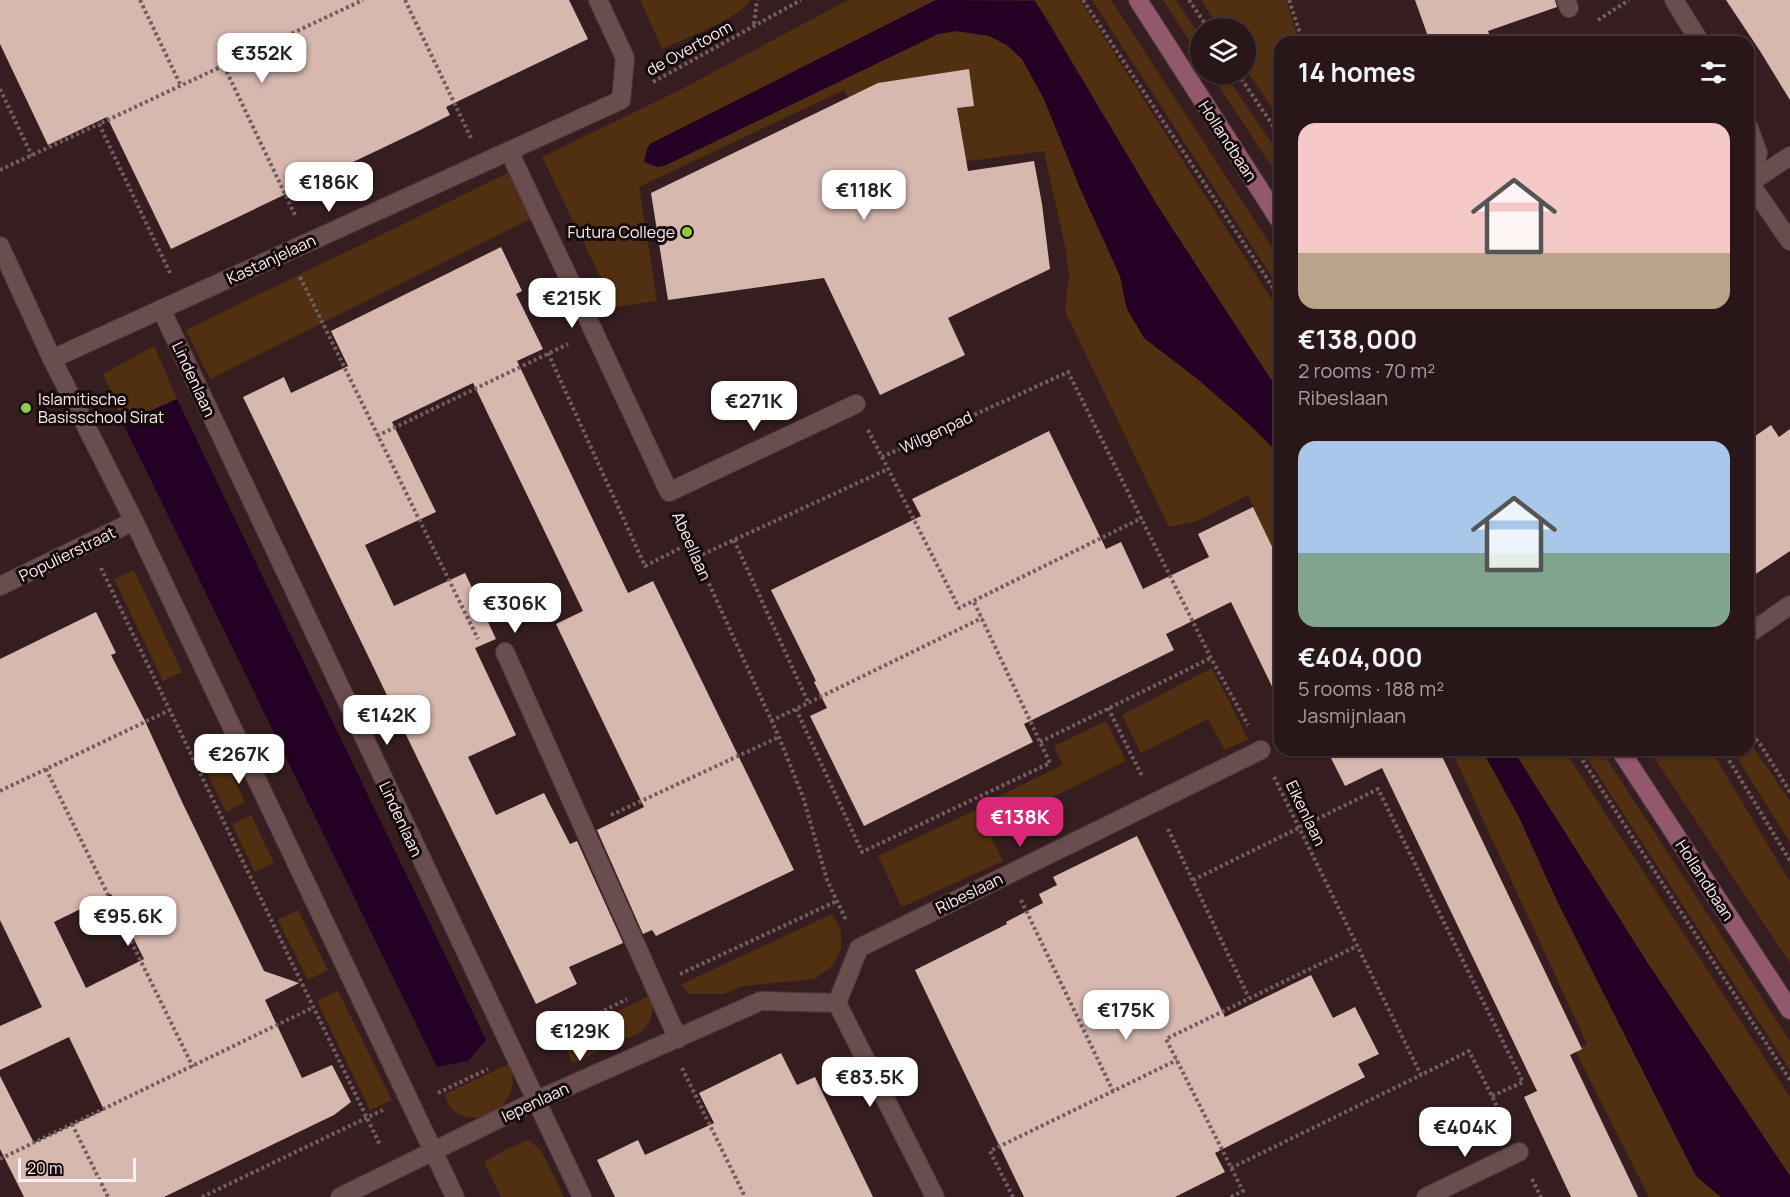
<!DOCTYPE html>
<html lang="en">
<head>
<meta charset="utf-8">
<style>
  :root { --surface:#281618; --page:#342325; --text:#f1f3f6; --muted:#a59fa2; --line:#443537; --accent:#db2777 }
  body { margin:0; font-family:Manrope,sans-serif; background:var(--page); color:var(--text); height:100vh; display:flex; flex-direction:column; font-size:22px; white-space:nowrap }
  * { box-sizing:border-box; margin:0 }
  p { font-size:20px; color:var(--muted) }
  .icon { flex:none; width:33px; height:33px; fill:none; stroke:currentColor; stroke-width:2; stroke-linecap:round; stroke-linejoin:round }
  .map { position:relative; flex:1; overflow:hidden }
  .drawer { position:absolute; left:1274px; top:36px; width:480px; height:720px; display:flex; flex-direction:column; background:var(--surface); border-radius:18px; box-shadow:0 2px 4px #0004,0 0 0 2px var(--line) }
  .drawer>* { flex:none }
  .controls { position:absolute; left:1190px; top:18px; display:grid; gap:12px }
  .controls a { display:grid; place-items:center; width:66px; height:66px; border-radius:50%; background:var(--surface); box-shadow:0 2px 4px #0004,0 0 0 2px var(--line); font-size:30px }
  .scale { position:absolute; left:18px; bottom:15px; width:118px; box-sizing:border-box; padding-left:6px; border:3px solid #fdeff0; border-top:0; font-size:16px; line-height:21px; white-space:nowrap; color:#fdeff0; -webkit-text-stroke:4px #160b0c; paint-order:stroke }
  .price { position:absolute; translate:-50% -51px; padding:0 14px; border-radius:12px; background:#fff; color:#222; font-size:20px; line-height:39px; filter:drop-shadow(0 2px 3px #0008) }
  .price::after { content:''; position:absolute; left:50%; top:36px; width:18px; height:14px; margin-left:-9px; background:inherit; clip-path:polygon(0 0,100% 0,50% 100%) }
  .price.on { background:var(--accent); color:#fff }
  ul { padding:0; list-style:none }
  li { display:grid; align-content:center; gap:12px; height:318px; padding:0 24px }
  li span { display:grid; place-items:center; height:186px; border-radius:18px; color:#555 }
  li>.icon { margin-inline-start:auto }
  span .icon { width:108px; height:108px; fill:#fffc; stroke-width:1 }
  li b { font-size:26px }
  h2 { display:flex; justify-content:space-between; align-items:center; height:72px; padding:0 24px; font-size:26px }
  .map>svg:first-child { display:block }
</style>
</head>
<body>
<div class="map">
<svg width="1790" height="1197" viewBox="0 0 1790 1197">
  <rect width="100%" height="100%" fill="#361e20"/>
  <g fill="#513011">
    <path d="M640,0H750C744,16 680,41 662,49Z"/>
    <polygon points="848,0 936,0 650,144 647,149 657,167 664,166 938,34 956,31 989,36 1007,45 1022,59 1044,99 1080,188 1120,276 1127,309 1200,381 1248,423 1273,448 1279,460 1279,561 1248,495 1197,521 1169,527 1065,311 1069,276 1066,250 1044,151 961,162 864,130 844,90 639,187 657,301 615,307 542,157 680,90"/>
    <polygon points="1034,0 1080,0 1279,311 1279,392 1157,205 1047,19"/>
    <polygon points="1092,0 1111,0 1279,258 1279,288"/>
    <polygon points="1163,0 1176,0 1200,37 1200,57"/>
    <polygon points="1201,0 1286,0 1299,42 1280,42 1279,118 1245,68 1245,28 1219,28"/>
    <polygon points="1211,74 1225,74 1279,154 1279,178"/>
    <polygon points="508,173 530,219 210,379 186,330"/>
    <polygon points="154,346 177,399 123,423 103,374"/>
    <polygon points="134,570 182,672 163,681 114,579"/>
    <polygon points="1212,668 1248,739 1225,750 1208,719 1141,753 1122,715"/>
    <polygon points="1106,721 1126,761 1002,822 991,800 1063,765 1054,746"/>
    <polygon points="1748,740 1790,801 1790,842 1732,750 1748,750"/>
    <polygon points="1451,750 1482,750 1518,815 1559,905 1696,1176 1721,1197 1649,1197 1575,1050 1587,1044"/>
    <polygon points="1513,750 1564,750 1790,1097 1790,1176 1647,962"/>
    <polygon points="1582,750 1601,750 1790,1041 1790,1070"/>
    <polygon points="1649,750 1711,750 1790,882 1790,963"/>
    <polygon points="222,754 245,802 226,812 203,764"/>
    <polygon points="978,809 1003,861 902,907 878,856"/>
    <polygon points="251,815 274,863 255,872 232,824"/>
    <polygon points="298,910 328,970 308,980 278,920"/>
    <polygon points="832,914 841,931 841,950 832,966 815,979 742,986 723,994 690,994 680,985"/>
    <polygon points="338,991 392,1100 370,1110 317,1001"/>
    <polygon points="649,996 653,1005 651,1019 642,1032 573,1063 561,1039"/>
    <path d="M509,1064C527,1104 474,1135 450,1107C448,1103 446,1098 445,1094Z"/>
    <polygon points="528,1140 541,1150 564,1197 501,1197 484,1162 505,1150"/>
  </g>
  <g fill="#230024">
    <polygon points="936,0 1035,1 1157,205 1279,392 1279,460 1273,448 1248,423 1200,381 1144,338 1127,309 1120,276 1080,188 1044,99 1022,59 1007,45 989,36 956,31 938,34 664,166 657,167 644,162 647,149 650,144"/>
    <polygon points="177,399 486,1040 468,1061 437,1067 123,423"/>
    <polygon points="1482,750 1513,750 1647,962 1790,1176 1790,1197 1721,1197 1696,1176 1559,905 1518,815"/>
  </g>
  <g fill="#d6b8af" fill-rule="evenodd">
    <polygon points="0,0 569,0 588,39 446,107 450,115 416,132 171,249 107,117 48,145 0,44"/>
    <polygon points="1415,0 1555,0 1557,7 1488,31 1492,42 1430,42"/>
    <polygon points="1726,0 1790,0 1790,100 1760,51"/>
    <polygon points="969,69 974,106 957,108 968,171 1034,161 1042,204 1050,269 948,318 965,355 880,395 824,278 668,300 651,193 878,83"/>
    <polygon points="501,247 522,291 516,294 543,349 517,361 628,593 653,581 794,870 656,936 652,930 643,934 597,830 644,807 556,624 583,611 473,383 392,422 436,512 365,545 394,606 465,573 496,639 475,648 516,735 468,757 496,815 544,793 570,844 577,841 623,943 569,967 577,984 536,1004 243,397 284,377 291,393 348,366 331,331"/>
    <polygon points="1771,425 1779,437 1790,429 1790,551 1748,579 1748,441"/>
    <polygon points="1049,431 1106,549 1121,542 1143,589 1209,557 1198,534 1253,507 1280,563 1280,703 1231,602 1166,634 1174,650 1024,724 1033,742 864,826 810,716 827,708 814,682 816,681 771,590 921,516 912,499"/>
    <path d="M96,612L116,653L111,655L144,719L183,804L264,971L299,983L265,1000L302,1078L332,1065L351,1102L334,1115L164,1197H24L0,1149V1076L34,1143L104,1110L69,1037L0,1070V1026L42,1007L0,920V659ZM111,894L144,959L86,988L54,922Z"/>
    <polygon points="1327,750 1439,750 1582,1049 1570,1055 1638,1197 1571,1197 1524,1097 1537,1091 1382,768 1345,786"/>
    <polygon points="1137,836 1225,1017 1311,975 1333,1018 1355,1007 1379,1054 1358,1064 1365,1077 1215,1153 1225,1172 1175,1197 1024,1197 915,970 1007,924 1006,922 1043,903 1039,894 1057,885 1053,877"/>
    <polygon points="781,1053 797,1085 815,1077 873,1197 615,1197 597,1160 638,1140 645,1155 714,1123 699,1093"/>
  </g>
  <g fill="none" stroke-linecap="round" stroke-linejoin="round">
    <g stroke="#4e3a3d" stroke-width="20">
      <g id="minor">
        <polyline points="1566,0 1569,8"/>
        <polyline points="1674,0 1700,42"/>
        <polyline points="1748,126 1758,153 1749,182 1790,241"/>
        <polyline points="509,151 669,492 856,404"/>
        <polyline points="1748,184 1790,156"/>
        <polyline points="0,246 52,359 134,521 455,1197"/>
        <polyline points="161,309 582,1197"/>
        <polyline points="52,359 621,100 625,58 598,0"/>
        <polyline points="0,586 134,521"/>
        <polyline points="1750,633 1790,605"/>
        <polyline points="505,652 678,1039"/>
        <polyline points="837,1003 859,948 1261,750"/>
        <polyline points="837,1003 935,1197"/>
        <polyline points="340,1197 535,1101 761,1001 837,1003"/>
        <polyline points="1426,1197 1519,1152"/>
      </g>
    </g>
    <g stroke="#4e3a3d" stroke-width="20">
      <g id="secondary">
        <polyline points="1138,0 1280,221"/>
        <polyline points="1620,750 1790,1010"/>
      </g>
    </g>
    <g stroke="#725d5f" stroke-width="4" stroke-dasharray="3 3" stroke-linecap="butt">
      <polyline points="140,0 181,86"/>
      <polyline points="405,0 471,138"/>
      <polyline points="1083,0 1280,298"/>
      <polyline points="1189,0 1208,28"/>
      <polyline points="1289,0 1303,42"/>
      <polyline points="1598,20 1629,0"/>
      <polyline points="754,24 757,0"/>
      <polyline points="224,66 296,217"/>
      <polyline points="1238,74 1280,136"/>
      <polyline points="653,82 801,0"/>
      <polyline points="0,89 32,156"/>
      <polyline points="0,170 99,124"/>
      <polyline points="170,273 99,124 363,0"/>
      <polyline points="300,277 478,639"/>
      <polyline points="548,353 645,566 690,543"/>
      <polyline points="868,430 882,457 1068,372 1211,658 1248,725"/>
      <polyline points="377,436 568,344"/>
      <polyline points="882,457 959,608 1142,518"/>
      <polyline points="679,518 779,737 803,797 827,880 846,920"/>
      <polyline points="734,540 809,704"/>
      <polyline points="697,557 888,469"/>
      <polyline points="101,568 380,1145"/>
      <polyline points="1108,708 1142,776"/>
      <polyline points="796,709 862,852 1050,763 973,600"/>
      <polyline points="771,721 982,618"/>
      <polyline points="1748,730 1760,744 1790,792"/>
      <polyline points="1040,742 1211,658"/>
      <polyline points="1576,750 1790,1080"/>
      <polyline points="1723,750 1790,861"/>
      <polyline points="46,769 193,1067"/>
      <polyline points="1274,777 1421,1075 1469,1051 1507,1126"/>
      <polyline points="0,791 170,710"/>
      <polyline points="611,815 779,737"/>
      <polyline points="1168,829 1249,998"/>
      <polyline points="1193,880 1378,789 1523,1082 1492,1096"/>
      <polyline points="1021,900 1113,1091"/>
      <polyline points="680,974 837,901"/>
      <polyline points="540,1043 627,999"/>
      <polyline points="682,1068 745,1197"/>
      <polyline points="438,1093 488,1069"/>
      <polyline points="72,1124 108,1197"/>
      <polyline points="0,1159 312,1008"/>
      <polyline points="1231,1168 1421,1075"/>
      <polyline points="1532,1179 1541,1197"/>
      <polyline points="202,1197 383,1110"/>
      <polyline points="1013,1197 990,1151 1177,1060"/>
      <polyline points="1231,1197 1243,1191 1166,1039 1357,946"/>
    </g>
    <use href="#minor" stroke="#694d4f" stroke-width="18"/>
    <use href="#secondary" stroke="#92586d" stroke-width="18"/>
  </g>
  <g fill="#8ece43" stroke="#160b0c" stroke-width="2">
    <circle cx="687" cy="232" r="6"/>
    <circle cx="26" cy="408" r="6"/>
  </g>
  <g text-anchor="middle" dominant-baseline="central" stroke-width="6" stroke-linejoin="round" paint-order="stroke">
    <g font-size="16" fill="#fdeff0" stroke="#160b0c">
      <text transform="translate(689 48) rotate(-29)">de Overtoom</text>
      <text transform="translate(1228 141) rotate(57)">Hollandbaan</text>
      <text transform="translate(271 259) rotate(-25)">Kastanjelaan</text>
      <text transform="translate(194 379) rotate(65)">Lindenlaan</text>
      <text transform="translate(936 432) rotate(-25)">Wilgenpad</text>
      <text transform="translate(692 546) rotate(66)">Abeellaan</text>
      <text transform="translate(67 554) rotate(-26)">Populierstraat</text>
      <text transform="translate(1306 813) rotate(64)">Eikenlaan</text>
      <text transform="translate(401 819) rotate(65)">Lindenlaan</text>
      <text transform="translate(1705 880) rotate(57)">Hollandbaan</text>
      <text transform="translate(969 893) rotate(-26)">Ribeslaan</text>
      <text transform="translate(535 1102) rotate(-25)">Iepenlaan</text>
    </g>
    <g font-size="16" fill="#fdeff0" stroke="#160b0c" text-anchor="end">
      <text x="675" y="232">Futura College</text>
      <text x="38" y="399" text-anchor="start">Islamitische<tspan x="38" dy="18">Basisschool Sirat</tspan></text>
    </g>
  </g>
</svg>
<div class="controls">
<a><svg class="icon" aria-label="layers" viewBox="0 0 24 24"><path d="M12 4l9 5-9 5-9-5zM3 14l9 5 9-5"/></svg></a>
</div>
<div class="scale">20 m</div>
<b class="price" style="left:262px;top:84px">€352K</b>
<b class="price" style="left:329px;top:213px">€186K</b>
<b class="price" style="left:864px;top:221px">€118K</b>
<b class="price" style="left:572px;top:329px">€215K</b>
<b class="price" style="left:754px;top:432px">€271K</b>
<b class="price" style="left:515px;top:634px">€306K</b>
<b class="price" style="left:387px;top:746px">€142K</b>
<b class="price" style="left:239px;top:785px">€267K</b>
<b class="price on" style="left:1020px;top:848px">€138K</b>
<b class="price" style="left:128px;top:947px">€95.6K</b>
<b class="price" style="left:1126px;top:1041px">€175K</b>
<b class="price" style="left:580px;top:1062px">€129K</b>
<b class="price" style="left:870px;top:1108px">€83.5K</b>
<b class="price" style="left:1465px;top:1158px">€404K</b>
<section class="drawer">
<h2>14 homes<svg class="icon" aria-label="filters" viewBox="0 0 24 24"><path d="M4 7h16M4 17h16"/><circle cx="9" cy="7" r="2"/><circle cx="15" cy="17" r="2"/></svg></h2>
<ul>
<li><span style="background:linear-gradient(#f6c9c9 70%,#b9a48a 0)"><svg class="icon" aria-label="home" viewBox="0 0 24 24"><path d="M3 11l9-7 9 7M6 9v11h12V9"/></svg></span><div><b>€138,000</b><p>2 rooms · 70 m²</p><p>Ribeslaan</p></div></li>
<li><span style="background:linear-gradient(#a9c7e8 60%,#7fa58c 0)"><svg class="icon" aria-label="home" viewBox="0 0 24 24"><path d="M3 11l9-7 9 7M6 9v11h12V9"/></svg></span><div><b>€404,000</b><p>5 rooms · 188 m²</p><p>Jasmijnlaan</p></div></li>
</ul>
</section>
</div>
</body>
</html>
